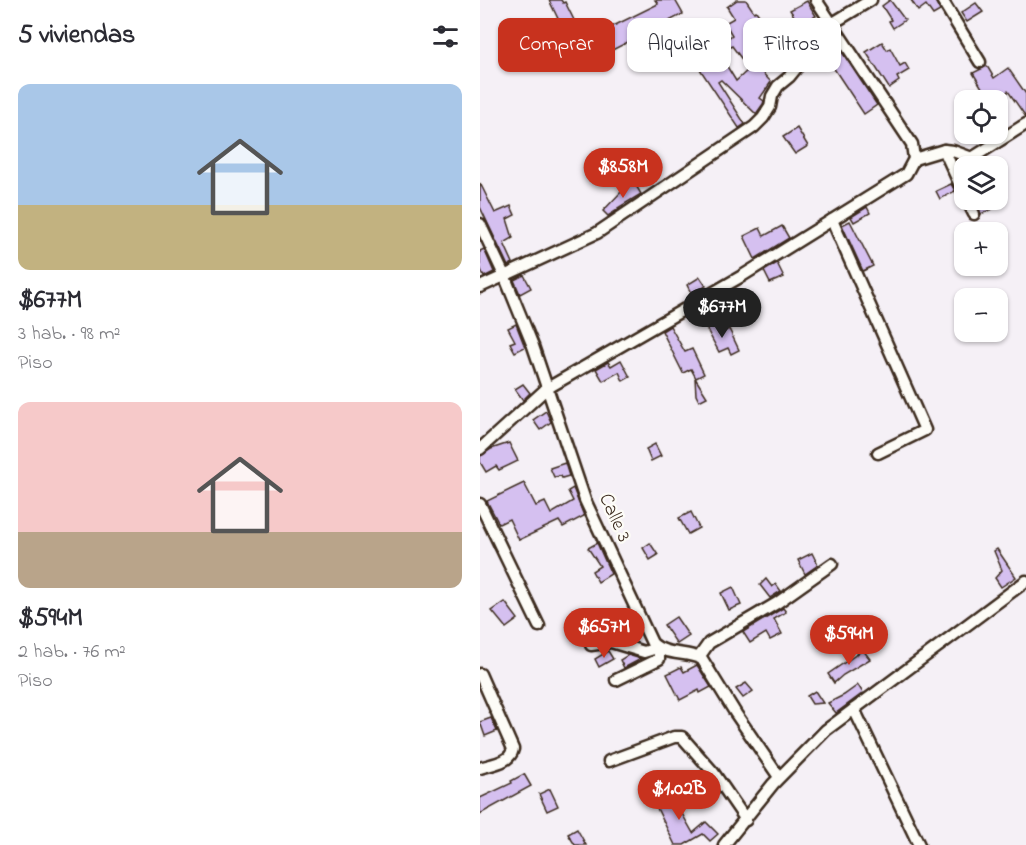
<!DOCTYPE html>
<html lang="es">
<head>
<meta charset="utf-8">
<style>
  :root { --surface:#fff; --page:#f7f7f7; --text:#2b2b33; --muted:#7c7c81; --accent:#c8321e }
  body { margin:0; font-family:"Indie Flower",sans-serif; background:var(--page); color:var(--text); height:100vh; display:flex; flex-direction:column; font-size:22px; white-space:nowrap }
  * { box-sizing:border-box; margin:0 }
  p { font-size:20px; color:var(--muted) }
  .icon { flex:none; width:33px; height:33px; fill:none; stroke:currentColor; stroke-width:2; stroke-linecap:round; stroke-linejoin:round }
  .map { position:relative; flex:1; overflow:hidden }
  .panel { display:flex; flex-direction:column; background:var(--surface); width:480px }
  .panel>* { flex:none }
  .banner { position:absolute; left:18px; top:18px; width:438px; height:54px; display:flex; gap:12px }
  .fabs { position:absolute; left:474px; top:90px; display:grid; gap:12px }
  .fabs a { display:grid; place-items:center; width:54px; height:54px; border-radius:12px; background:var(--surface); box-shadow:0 2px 4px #0004; font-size:30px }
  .price { position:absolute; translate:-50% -51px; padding:0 14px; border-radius:21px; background:var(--accent); color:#fff; font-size:20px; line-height:39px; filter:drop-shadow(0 2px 3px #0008) }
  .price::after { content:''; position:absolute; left:50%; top:36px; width:18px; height:14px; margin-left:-9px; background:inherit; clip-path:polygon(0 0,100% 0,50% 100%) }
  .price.on { background:#222; color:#fff }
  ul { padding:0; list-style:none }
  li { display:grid; align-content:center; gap:12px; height:318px; padding:0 18px }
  li span { display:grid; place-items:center; height:186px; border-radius:12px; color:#555 }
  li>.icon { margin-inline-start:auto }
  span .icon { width:108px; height:108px; fill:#fffc; stroke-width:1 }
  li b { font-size:26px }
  h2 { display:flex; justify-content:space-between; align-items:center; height:72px; padding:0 18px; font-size:26px }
  .pill { padding:0 21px; border-radius:12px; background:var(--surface); box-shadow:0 2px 4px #0004; font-size:21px; line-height:54px }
  .pill.on { background:var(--accent); color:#fff }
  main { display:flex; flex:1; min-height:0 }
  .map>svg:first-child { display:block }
</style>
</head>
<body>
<main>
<section class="panel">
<h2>5 viviendas<svg class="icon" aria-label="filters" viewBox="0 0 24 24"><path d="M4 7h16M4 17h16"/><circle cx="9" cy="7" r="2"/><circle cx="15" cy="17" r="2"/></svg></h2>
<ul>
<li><span style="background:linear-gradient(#a9c7e8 65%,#c2b280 0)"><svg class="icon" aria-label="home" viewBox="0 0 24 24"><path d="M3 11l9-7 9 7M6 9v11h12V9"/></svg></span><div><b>$677M</b><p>3 hab. · 98 m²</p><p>Piso</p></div></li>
<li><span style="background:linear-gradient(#f6c9c9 70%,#b9a48a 0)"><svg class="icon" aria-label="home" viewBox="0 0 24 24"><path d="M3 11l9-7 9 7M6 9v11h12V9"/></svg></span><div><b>$594M</b><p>2 hab. · 76 m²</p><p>Piso</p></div></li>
</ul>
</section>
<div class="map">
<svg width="546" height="845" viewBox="0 0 546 845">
  <rect width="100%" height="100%" fill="#f5f0f6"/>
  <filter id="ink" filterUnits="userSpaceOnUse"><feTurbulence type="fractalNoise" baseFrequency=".0167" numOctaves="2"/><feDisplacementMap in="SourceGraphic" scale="12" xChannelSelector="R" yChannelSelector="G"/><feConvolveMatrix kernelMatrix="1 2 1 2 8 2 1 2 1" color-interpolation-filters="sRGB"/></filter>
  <g filter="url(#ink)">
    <g fill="#d5c0f0" stroke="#3b2a1e" stroke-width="1.5">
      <polygon points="69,0 81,0 83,3 85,2 101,34 105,32 109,38 178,4 175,0 195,0 203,14 101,66"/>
      <polygon points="257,0 266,0 274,12 276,11 283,21 292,35 286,39 290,45 269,58 291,82 280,98 284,101 283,104 276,114 241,80 238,82 265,124 259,128 198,36 210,28 229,57 237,50 256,81 269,69 252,46 248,48 243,42 252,35 245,23 254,18 247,7"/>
      <polygon points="410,0 425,20 413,28 409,21 411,20 402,6"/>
      <polygon points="431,0 455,0 460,11 453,15 446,5 438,11"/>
      <polygon points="327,1 336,16 320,25 310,10"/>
      <polygon points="496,3 503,12 487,22 481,13"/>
      <polygon points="352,37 397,105 384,114 343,52 345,50 343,47"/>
      <polygon points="402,42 407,50 410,48 420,66 425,63 429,70 417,77 419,81 409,88 386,52"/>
      <polygon points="507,66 514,78 528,68 546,94 546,117 528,91 520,97 517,93 508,98 493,73"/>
      <polygon points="317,128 328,146 315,154 303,137"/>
      <polygon points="121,155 126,166 113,173 108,162"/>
      <polygon points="154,182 161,194 138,208 139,209 128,216 123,211 143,190 143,189"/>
      <polygon points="0,183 15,213 31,206 35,215 27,219 33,238 24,243 33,263 28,266 0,207"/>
      <polygon points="471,184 475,191 460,199 456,191"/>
      <polygon points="495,200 518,200 521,205 501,214"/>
      <polygon points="387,207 390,213 374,222 371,217"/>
      <polygon points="370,221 393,266 383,271 362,225"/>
      <polygon points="302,226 309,238 275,259 264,236 280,228 284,236"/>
      <polygon points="4,249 14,272 4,277 0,267 0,251"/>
      <polygon points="297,263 304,277 290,283 284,271"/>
      <polygon points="44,275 51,288 40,294 34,280"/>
      <polygon points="220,277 226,286 212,295 207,285"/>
      <polygon points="232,320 239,334 249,329 259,350 251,354 248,348 239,352 224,324"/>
      <polygon points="36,324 45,347 35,352 30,343 35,341 28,328"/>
      <polygon points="190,326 205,352 212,349 224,374 216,378 211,369 203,373 182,331"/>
      <polygon points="141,360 150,377 143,381 139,372 123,381 116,369 128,362 131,366"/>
      <polygon points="215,378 227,397 219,401 216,395"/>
      <polygon points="43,384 50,393 43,400 35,389"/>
      <polygon points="66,411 71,422 60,430 53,420"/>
      <polygon points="29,443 38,461 19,470 16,466 6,472 0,462 0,456 11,449"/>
      <polygon points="175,444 181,456 171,461 166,449"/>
      <polygon points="85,463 89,476 82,478 81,476 74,477 70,468"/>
      <polygon points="44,483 56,506 65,502 71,514 93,501 88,491 93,488 104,516 83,527 79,521 39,540 29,519 19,524 7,501"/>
      <polygon points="211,512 219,528 208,534 199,518"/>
      <polygon points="117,543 131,574 118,582 112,571 120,566 108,548"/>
      <polygon points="170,543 178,555 170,560 163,548"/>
      <polygon points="517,549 536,577 521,587 515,578 522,570 514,551"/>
      <polygon points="332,553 338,565 325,574 318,560"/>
      <polygon points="286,579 292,587 296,584 301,591 290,598 280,585"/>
      <polygon points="253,587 261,605 249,610 241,593"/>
      <polygon points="25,602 38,619 26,628 12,611"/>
      <polygon points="303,608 306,612 294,619 302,634 290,640 286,633 270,643 263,632"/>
      <polygon points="196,617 209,636 197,644 184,625"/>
      <polygon points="383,650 390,659 363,675 354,683 348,674"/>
      <polygon points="128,651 133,659 119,667 115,659"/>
      <polygon points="148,655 161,659 144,668 140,660"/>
      <polygon points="217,665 231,687 220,693 219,690 200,700 187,674 201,667 204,672"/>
      <polygon points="266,683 273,691 263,698 256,689"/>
      <polygon points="378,685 383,693 356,713 348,703 364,695"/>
      <polygon points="335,691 343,703 332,704 327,696"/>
      <polygon points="11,718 17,731 5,736 0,722"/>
      <polygon points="44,774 51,786 0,814 0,798 32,783 31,781"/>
      <polygon points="70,789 78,806 67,811 59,794"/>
      <polygon points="188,789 213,833 226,822 238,834 230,841 223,834 204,845 195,845 172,798"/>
      <polygon points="97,829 106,845 95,845 88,834"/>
    </g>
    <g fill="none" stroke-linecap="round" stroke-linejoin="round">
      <g stroke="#3b2a1e" stroke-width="15">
        <g id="minor">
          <polyline points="462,0 500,62"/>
          <polyline points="464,150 484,194"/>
          <polyline points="434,159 464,150 473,151 492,158 546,124"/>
          <polyline points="487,200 494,214"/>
          <polyline points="352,220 445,430 398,453"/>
          <path d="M0,224L24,275L53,346L105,500L172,643C185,656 207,651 222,659L256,714L299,777"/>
          <polyline points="0,287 117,233 274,127 283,118 290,107 292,96 298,86 309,77 353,23 391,0"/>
          <polyline points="0,449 66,389 262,276 426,174 434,159 432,144 336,0"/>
          <polyline points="0,504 59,626"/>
          <polyline points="111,645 131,642 164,652 177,648"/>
          <polyline points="219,657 229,643 297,603 352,564"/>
          <path d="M0,674L33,749C30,763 12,764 0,768"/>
          <polyline points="136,680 179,659 179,650"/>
          <polyline points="374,709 439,845"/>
          <polyline points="129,761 194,737 202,737 233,772 266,820"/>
          <polyline points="244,845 293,784 346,730 546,581"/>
        </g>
      </g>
      <use href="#minor" stroke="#fdfcf7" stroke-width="10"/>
    </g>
  </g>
  <g text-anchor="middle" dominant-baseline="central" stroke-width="4.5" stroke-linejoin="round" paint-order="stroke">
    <g font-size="20" fill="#3b2a1e" stroke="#fdfcf7">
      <text transform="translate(134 518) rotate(66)">Calle 3</text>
    </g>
  </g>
</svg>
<div class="fabs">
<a><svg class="icon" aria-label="locate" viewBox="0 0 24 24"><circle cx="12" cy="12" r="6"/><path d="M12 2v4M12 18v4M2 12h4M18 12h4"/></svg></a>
<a><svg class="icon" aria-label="layers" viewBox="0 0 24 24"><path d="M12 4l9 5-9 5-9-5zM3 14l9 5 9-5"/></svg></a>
<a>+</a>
<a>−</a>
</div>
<b class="price" style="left:143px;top:199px">$858M</b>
<b class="price on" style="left:242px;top:339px">$677M</b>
<b class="price" style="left:124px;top:659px">$657M</b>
<b class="price" style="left:369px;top:666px">$594M</b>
<b class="price" style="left:199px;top:821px">$1.02B</b>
<div class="banner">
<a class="pill on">Comprar</a>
<a class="pill">Alquilar</a>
<a class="pill">Filtros</a>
</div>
</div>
</main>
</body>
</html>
